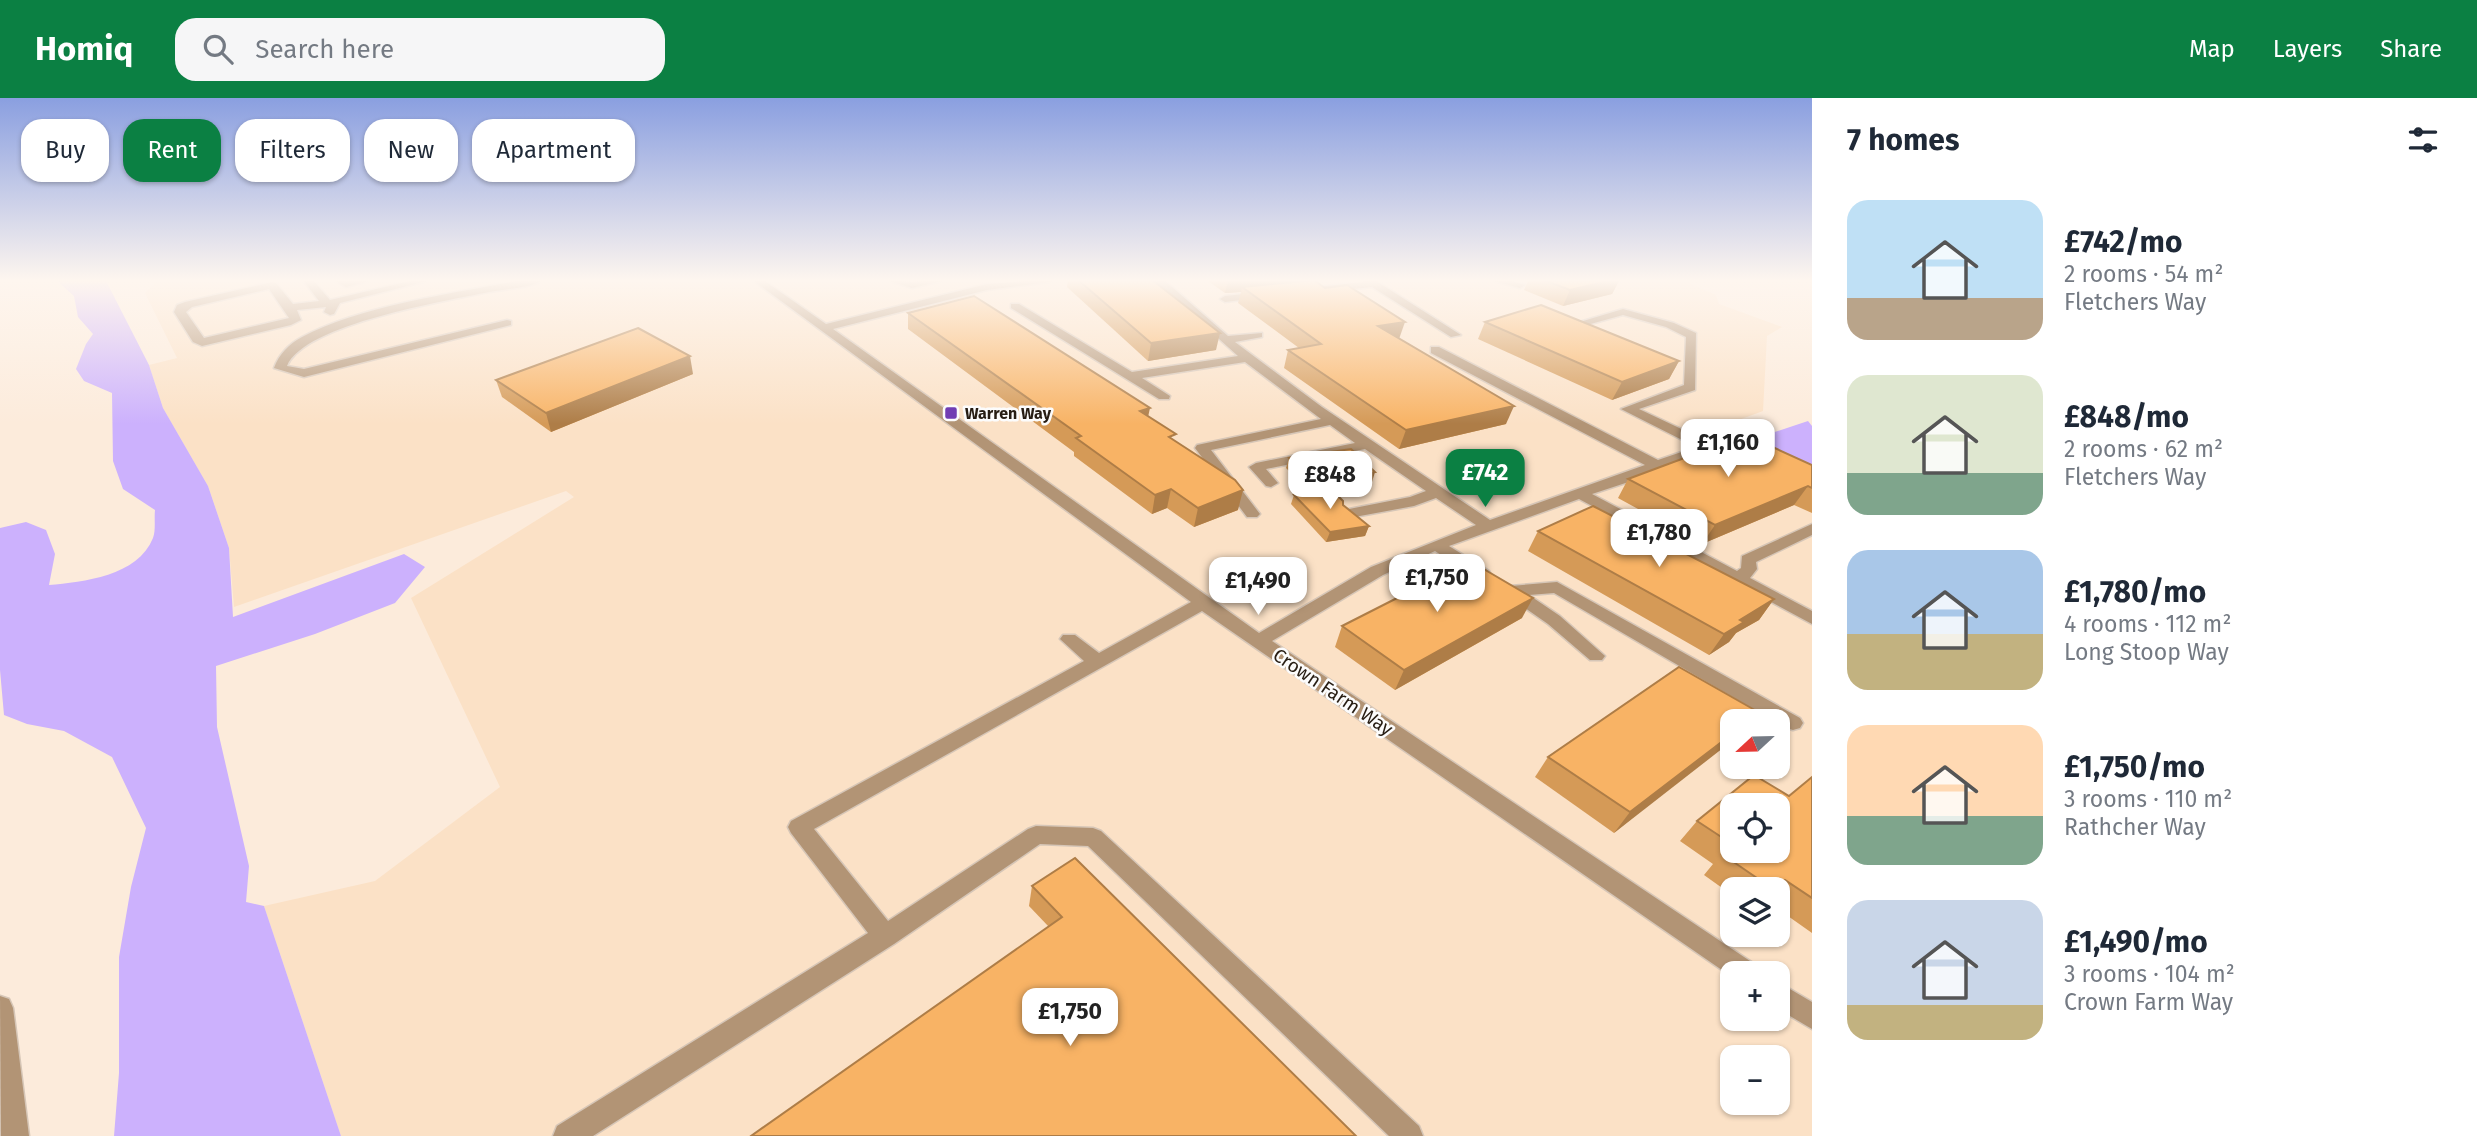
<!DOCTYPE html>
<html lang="en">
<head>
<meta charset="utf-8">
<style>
  :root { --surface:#fff; --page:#f6f6f7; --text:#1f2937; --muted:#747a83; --accent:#0b8043 }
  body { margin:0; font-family:"Fira Sans",sans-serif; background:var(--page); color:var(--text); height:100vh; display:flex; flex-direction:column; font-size:26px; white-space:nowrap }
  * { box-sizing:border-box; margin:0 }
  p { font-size:23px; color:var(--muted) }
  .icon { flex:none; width:38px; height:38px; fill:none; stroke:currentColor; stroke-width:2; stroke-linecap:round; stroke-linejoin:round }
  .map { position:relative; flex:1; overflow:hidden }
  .drawer { display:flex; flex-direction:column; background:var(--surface); width:665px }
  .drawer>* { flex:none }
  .guide { position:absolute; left:21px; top:21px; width:665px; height:63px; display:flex; gap:14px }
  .needle { width:46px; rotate:248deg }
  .buttons { position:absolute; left:1720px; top:611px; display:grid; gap:14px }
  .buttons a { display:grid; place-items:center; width:70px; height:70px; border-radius:14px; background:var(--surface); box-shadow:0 2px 5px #0004; font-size:35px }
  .price { position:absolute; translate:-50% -60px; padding:0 16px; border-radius:14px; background:#fff; color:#222; font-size:23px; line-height:46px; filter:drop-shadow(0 2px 4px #0008) }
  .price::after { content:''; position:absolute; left:50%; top:42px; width:21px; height:16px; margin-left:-10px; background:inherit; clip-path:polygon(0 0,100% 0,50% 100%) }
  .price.on { background:var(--accent); color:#fff }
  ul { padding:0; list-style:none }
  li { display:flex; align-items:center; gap:21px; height:175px; padding:0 35px }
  li span { display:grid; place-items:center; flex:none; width:196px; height:140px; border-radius:21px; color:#555 }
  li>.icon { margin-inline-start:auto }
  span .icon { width:84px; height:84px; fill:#fffc; stroke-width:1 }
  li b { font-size:30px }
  h2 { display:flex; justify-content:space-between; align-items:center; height:84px; padding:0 35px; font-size:30px }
  .pill { padding:0 24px; border-radius:21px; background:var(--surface); box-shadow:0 2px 5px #0004; font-size:24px; line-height:63px }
  .pill.on { background:var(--accent); color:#fff }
  header { display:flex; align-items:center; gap:42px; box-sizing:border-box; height:98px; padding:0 35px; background:var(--accent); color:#fff }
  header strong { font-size:33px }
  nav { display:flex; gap:38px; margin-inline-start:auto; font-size:24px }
  .search { width:490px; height:63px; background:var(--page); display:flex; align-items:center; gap:18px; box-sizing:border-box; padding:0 24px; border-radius:21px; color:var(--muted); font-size:26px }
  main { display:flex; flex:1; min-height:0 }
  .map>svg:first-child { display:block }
</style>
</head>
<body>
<header>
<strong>Homiq</strong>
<div class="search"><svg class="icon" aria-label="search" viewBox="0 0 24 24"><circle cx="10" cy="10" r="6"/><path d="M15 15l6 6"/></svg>Search here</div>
<nav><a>Map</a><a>Layers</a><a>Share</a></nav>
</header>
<main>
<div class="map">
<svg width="1812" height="1038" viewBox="0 0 1812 1038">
  <rect width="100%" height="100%" fill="#fcebdb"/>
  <path fill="#fbe1c6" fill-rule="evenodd" d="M151,181H1680L1716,197L1719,206L1782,229L1767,238L1763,313L1725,327L1812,368V1038H341L264,808L375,783L500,689L411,500L574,399L566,393L234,509L229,450L208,388L163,310L149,267L177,260L145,195L154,186ZM1732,623H1778V668H1732ZM1732,707H1778V752H1732ZM1732,791H1778V836H1732ZM1732,875H1778V920H1732ZM1732,959H1778V1004H1732Z"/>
  <g fill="#ccb1fd">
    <path d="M55,181H105L149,267L163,310L208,388L229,450L233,519L404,456L425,469L395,505L315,536L216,568L217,629L249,768L246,804L264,808L341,1038H114L119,975V859L131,789L146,730L112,659L64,633L27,626L4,617L0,572V430L26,424L46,432L55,456L49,487C83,484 138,478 153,440C156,432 154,420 155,412L123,391L113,363L112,295L84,283L76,271L86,246L93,236L78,219L74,198Z"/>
    <polygon points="1808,323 1812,328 1812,368 1754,341"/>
  </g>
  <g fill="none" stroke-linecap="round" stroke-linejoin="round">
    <g stroke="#d6c6b7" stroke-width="3">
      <g id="minor">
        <path d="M302,181H312L330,202L418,181H435L340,205L334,216L330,217L324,214L326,209L297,212L301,222L291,227L202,248L193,244L174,214L177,207L185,204L272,184L276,185L293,206L319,203ZM269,191L289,220L204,240L186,214L192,209Z"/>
        <polygon points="332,181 376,181 346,189"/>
        <path d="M526,181H545C532,190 505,191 489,194C446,203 304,226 287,268L304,271L507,222L511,223V227L304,279L274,270C279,256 289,246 302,239C364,206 457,195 526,181Z"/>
        <polygon points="751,181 762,181 826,226 987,186 1055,181 1050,184 987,192 833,231 1259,535 1371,469 1476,427 1436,400 1414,408 1349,420 1344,418 1341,415 1344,412 1410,399 1426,393 1365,351 1266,371 1278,385 1271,389 1266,388 1249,369 1256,365 1355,345 1330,327 1211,352 1260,416 1257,419 1247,419 1195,350 1197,347 1321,321 1245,264 1142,280 1170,298 1169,301 1159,301 1011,210 1011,206 1019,206 1132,274 1238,258 1152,181 1163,181 1228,238 1262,235 1262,239 1235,244 1322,309 1490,422 1645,367 1431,255 1431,249 1439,249 1658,362 1696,349 1621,311 1684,287 1686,239 1666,229 1623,217 1569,232 1563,229 1623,211 1674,225 1696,235 1695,292 1639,311 1709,344 1740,334 1747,338 1665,372 1592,396 1737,473 1741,470 1742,458 1812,426 1812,437 1756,464 1757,471 1750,480 1812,513 1812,526 1579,401 1449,448 1489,473 1491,477 1489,481 1477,481 1435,453 1383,477 1272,543 1756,867 1759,875 1732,875 1732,879 1202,513 814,731 888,823 1028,731 1036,728 1093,730 1101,733 1419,1028 1423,1038 1389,1038 1088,748 1040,746 894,846 593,1038 553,1038 557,1028 868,835 791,735 788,729 791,723 1084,563 1060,541 1063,537 1075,537 1099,555 1191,504"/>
        <polygon points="883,181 912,184 951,181 912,190"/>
        <polygon points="1361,181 1373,181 1461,237 1451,239 1372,189 1325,194 1320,191 1325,188 1363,184"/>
        <polygon points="1486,181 1505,181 1525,187 1520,190"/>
        <polygon points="1262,194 1266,195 1266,199 1225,204 1220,201 1225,198"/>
        <polygon points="1557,484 1800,620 1803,625 1800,630 1793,632 1786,630 1554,495 1529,497 1560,518 1605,558 1602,562 1590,562 1548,526 1502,494 1504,489 1510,488"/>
        <polygon points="1778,884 1812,904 1812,931 1778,911"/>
        <polygon points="0,898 9,901 13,910 29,1038 1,1038"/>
      </g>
    </g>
    <use href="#minor" fill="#b29475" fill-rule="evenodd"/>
  </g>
  <g fill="#d59a57" fill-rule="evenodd">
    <polygon points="1068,181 1151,181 1216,252 1148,263 1067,189"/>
    <polygon points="1205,181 1298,181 1298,184 1325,190 1399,241 1506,326 1399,351 1284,270 1288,252 1299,250 1238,205 1241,194 1225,195"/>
    <polygon points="1529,181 1620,181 1612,196 1563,208 1524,192"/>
    <polygon points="908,215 1148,319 1174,342 1238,412 1194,429 1167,410 1152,416 1074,358 1074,354 908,231"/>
    <polygon points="1485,224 1679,263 1669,281 1612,302 1478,241"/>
    <polygon points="693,276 551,334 502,299 496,282"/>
    <polygon points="1289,360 1372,384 1308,392 1286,370"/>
    <polygon points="1812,367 1812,415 1794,407 1702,446 1618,400 1628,381"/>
    <polygon points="1294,397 1343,407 1369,428 1365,438 1326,444 1291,406"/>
    <polygon points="1538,433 1774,501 1759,522 1736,535 1729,544 1709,557 1528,453"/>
    <polygon points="1522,520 1395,592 1335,549 1342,528"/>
    <polygon points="1760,615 1614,735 1535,679 1548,659"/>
    <path d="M1754,677L1789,698L1812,679V835L1778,811V791H1732V797L1704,777L1713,766L1680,743L1697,723ZM1732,707H1778V752H1732Z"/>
    <polygon points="1032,788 1356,1038 1049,829 1029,808"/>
  </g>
  <g fill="#ae7d47">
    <polygon points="1253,181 1298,181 1296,188 1242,189 1241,194 1225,195 1228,183"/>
    <polygon points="1616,181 1620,181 1612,196 1563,208 1570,192"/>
    <polygon points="1405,224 1399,241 1378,228"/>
    <polygon points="1220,235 1216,252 1148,263 1151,245"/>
    <polygon points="690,258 693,276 551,334 546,315"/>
    <polygon points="1679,263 1669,281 1612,302 1622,284"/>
    <polygon points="1514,308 1506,326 1399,351 1406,332"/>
    <polygon points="1150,310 1146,328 1140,313"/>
    <polygon points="1375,374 1372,384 1308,392 1311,383"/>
    <polygon points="1808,388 1794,407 1702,446 1715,427"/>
    <polygon points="1171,391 1167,410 1152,416 1155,397"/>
    <polygon points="1243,392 1238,412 1194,429 1198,410"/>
    <polygon points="1369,428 1365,438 1326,444 1330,434"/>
    <polygon points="1533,500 1522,520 1395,592 1404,572"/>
    <polygon points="1774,501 1759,522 1736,535 1729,544 1709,557 1724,536 1740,522"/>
    <polygon points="1732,636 1732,643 1614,735 1630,714"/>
  </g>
  <g fill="#f8b365" stroke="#ae7d47" stroke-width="2">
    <polygon points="1077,181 1151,181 1220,235 1151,245"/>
    <polygon points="1224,181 1253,181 1228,183"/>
    <polygon points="1541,181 1616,181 1570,192"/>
    <polygon points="1314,182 1325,190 1347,187 1405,224 1378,228 1514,308 1406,332 1288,252 1321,246 1242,189"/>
    <polygon points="974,198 1150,310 1140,313 1176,336 1169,339 1235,382 1243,392 1198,410 1171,391 1155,397 1076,340 1081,338 908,215"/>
    <polygon points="1541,207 1679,263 1622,284 1485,224"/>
    <polygon points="638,230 690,258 546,315 496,282"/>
    <polygon points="1746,337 1812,367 1812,390 1808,388 1715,427 1628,381"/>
    <polygon points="1351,351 1375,374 1311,383 1289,360"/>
    <polygon points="1331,391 1343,403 1343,407 1369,428 1330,434 1294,397"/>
    <polygon points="1593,408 1774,501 1740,522 1744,524 1724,536 1538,433"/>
    <polygon points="1470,463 1533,500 1404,572 1342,528"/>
    <polygon points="1679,569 1760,615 1749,623 1732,623 1732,636 1630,714 1548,659"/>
    <polygon points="1754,677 1789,698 1812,679 1812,800 1785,782 1775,791 1773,791 1722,756 1732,748 1732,752 1778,752 1778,707 1732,707 1732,746 1697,723"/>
    <polygon points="1075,760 1356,1038 751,1038 1062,819 1032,788"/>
  </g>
  <linearGradient id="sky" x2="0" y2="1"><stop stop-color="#8a9fe0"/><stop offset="0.56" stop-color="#fef6ef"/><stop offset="1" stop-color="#fef6ef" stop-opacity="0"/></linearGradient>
  <rect width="1812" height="326" fill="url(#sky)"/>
  <rect fill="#713db3" stroke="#fcfcfc" stroke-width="2.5" x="944" y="308" width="14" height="14" rx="3.5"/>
  <g text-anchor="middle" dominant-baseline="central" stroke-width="5" stroke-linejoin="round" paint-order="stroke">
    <g font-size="16" font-weight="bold" fill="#271d13" stroke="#fcfcfc" text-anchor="start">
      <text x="965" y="315">Warren Way</text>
    </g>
    <g font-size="19" fill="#271d13" stroke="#fcfcfc">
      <text transform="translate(1333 594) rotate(34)">Crown Farm Way</text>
    </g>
  </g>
</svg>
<div class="buttons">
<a><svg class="needle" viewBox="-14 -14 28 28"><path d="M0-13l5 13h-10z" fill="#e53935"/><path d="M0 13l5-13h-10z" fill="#747a83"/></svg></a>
<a><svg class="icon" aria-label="locate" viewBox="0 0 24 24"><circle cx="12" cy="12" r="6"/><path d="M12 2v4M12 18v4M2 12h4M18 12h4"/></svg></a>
<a><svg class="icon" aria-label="layers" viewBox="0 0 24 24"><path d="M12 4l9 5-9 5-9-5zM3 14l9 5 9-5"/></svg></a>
<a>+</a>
<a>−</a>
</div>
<b class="price" style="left:1728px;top:381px">£1,160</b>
<b class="price on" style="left:1485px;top:411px">£742</b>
<b class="price" style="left:1330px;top:413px">£848</b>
<b class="price" style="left:1659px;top:471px">£1,780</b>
<b class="price" style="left:1437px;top:516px">£1,750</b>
<b class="price" style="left:1258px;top:519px">£1,490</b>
<b class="price" style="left:1070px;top:950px">£1,750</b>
<div class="guide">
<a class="pill">Buy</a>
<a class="pill on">Rent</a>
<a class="pill">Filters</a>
<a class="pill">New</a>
<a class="pill">Apartment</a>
</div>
</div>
<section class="drawer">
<h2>7 homes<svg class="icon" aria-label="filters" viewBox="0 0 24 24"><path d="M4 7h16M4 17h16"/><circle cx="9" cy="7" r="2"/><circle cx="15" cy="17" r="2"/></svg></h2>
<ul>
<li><span style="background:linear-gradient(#bfe0f5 70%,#b9a48a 0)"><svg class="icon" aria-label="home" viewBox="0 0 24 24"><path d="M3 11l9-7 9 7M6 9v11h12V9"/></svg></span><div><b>£742/mo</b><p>2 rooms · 54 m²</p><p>Fletchers Way</p></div></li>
<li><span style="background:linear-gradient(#dfe7d0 70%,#7fa58c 0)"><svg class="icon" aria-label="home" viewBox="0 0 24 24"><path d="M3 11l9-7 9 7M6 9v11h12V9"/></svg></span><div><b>£848/mo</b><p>2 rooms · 62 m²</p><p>Fletchers Way</p></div></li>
<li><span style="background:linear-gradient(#a9c7e8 60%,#c2b280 0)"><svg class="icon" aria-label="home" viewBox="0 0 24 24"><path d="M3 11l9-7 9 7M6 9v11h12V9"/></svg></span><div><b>£1,780/mo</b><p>4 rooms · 112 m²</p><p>Long Stoop Way</p></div></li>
<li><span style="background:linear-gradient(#ffd9b3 65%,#7fa58c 0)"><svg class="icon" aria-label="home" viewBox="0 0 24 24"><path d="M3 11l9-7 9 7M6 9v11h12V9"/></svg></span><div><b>£1,750/mo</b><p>3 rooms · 110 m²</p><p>Rathcher Way</p></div></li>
<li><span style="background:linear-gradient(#c9d6e8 75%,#c2b280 0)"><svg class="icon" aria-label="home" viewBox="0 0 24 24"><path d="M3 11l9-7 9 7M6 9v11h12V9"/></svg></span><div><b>£1,490/mo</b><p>3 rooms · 104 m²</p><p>Crown Farm Way</p></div></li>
</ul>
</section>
</main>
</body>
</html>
